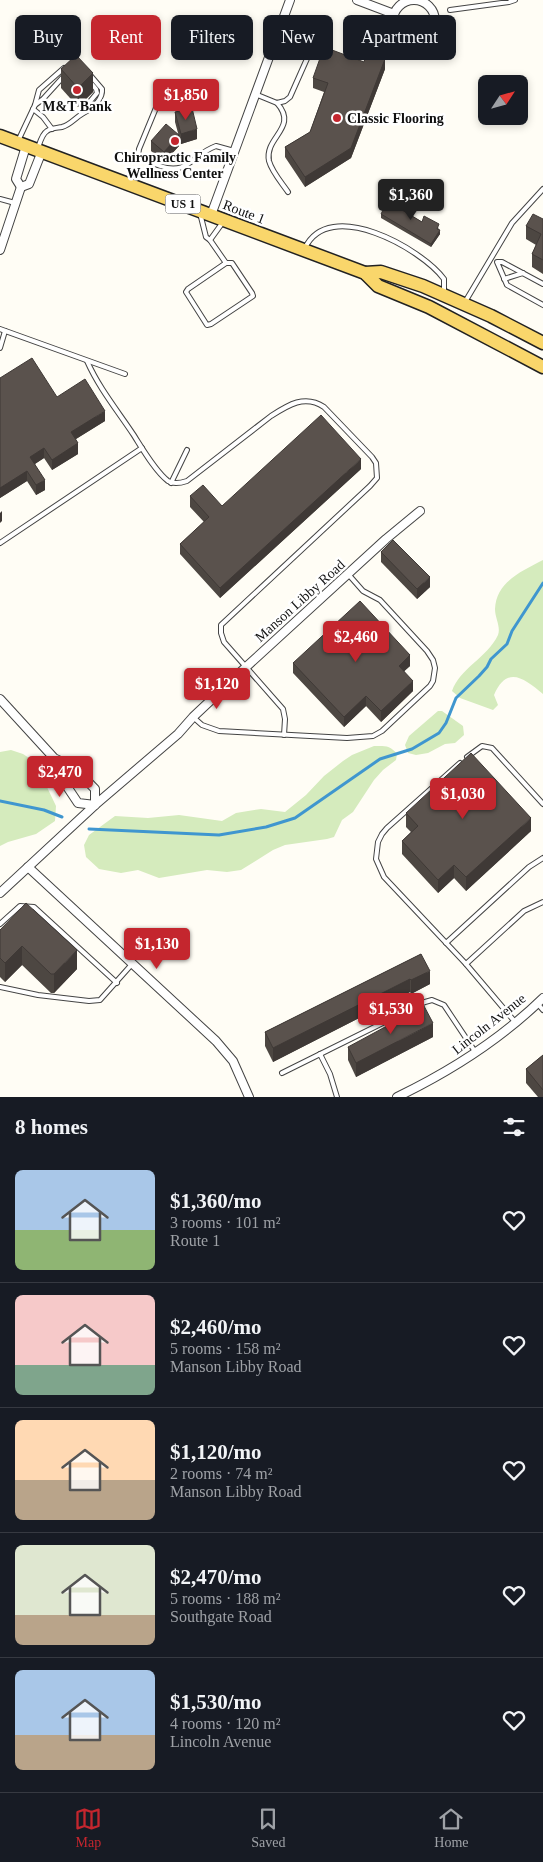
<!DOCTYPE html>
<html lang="en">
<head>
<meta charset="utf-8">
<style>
  :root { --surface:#171b24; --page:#20242c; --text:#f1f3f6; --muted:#9ea1a6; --line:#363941; --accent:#c4262e }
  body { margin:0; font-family:Georgia,serif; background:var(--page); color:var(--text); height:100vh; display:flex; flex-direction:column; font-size:19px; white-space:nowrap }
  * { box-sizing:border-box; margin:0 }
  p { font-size:16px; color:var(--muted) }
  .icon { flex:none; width:28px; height:28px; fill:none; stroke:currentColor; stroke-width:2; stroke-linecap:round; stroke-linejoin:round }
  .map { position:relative; height:1097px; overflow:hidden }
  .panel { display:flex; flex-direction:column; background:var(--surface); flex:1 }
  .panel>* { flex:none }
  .banner { position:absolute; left:15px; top:15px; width:514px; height:45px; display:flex; gap:10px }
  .needle { width:32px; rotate:54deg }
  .controls { position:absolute; left:478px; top:75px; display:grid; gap:10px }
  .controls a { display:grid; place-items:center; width:50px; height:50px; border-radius:8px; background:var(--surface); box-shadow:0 2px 8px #0003; font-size:25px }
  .price { position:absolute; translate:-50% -42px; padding:0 11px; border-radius:5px; background:var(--accent); color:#fff; font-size:16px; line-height:32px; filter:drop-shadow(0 1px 2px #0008) }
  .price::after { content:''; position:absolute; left:50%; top:30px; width:15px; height:11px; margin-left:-8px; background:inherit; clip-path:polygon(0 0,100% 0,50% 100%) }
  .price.on { background:#222; color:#fff }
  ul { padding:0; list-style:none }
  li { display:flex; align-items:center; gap:15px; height:125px; padding:0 15px }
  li+li { border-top:1px solid var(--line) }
  li span { display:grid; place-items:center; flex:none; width:140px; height:100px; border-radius:8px; color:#555 }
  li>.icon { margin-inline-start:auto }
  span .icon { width:60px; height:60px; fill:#fffc; stroke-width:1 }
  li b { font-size:21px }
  h2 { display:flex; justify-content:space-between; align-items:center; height:60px; padding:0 15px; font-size:21px }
  .pill { padding:0 18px; border-radius:8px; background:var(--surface); box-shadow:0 2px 8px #0003; font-size:18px; line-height:45px }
  .pill.on { background:var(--accent); color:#fff }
  .menu { display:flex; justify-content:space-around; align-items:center; height:70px; border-top:1px solid var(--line); background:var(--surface); font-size:14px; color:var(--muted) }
  .menu a { display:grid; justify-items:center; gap:2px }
  .menu .on { color:var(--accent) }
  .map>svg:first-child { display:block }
</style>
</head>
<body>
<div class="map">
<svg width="543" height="1097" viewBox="0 0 543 1097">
  <rect width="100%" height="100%" fill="#fffdf5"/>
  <g fill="#d5ebbd">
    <path d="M543,560V694C524,678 507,665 494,695L498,705L493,710L460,698L452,691C460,668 487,658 498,635C501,627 495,618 495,609C496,582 522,571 543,560Z"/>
    <polygon points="438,711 442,711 463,726 464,735 455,743 445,744 428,753 416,755 408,753 405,745 409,736"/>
    <path d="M374,746C385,746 390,745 397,754L396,760L383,770L374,780L353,812L342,820L334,837L327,839L285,845L273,850L241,870L227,872L207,870L159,878L138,870L121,873L99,869L86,857L84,845L89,835L115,816L148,818L179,815L222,821L236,813L248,811L261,809L285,812L306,795L324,776L343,761L352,755Z"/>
    <polygon points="11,750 23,754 35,762 56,806 55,821 36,834 8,842 0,846 0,752"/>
  </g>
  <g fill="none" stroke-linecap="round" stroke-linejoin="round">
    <g stroke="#3f96cf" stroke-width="3">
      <polyline points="0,801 44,810 62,817"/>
      <polyline points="89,829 219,835 266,827 295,818 380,759 412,749 439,733 446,723 456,698 479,676 487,667 491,659 507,644 512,631 543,583"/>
    </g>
    <g stroke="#444" stroke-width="6">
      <g id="service">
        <polyline points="450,10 509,2 515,0"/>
        <path d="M255,94L277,103L285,101L290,97L314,43C308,28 296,26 282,21"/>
        <path d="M158,103L139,149L138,156C145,161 152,163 160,166C188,176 193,154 216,146L234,151"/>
        <path d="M277,103C299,128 264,137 269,161C272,172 282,183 288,192"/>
        <polyline points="35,105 43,99 63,77"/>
        <polyline points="33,109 43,117 52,129"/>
        <polyline points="81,114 83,110 97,93 96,89 90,82"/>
        <polyline points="18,141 35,105 39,90 64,68"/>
        <path d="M38,148C40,142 42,134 47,131C51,128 57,128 62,127C70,125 75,118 82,114C91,109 103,101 102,89L90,75"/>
        <polyline points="0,199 15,203"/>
        <polyline points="200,213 206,237 210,240"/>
        <polyline points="223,222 210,240 226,263 188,289 186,292 207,325 211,324 253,296 252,293 232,263 226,263"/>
        <path d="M305,248C329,197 421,248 444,279V292"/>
        <polyline points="504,279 523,273"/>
        <polyline points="543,284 502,262 497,262 507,285 543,305"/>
        <polyline points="465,302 512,223 543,189"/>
        <polyline points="0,329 125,374"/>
        <polyline points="0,348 5,331"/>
        <path d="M87,361C99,388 117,410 133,434C142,448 155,471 168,481C174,485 181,483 187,481L271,416C288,405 305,394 324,407L372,457L376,463L377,478L370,486L221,625V633L224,642L283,709L285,719L284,735"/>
        <polyline points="171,483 187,450"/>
        <polyline points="0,543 142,448"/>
        <polyline points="193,717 202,725 219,731 347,738 373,736 382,731 430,686 433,681 435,668 433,660 427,651 380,600 363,591 348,574"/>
        <polyline points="467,757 482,746 492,748 543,804"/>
        <polyline points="460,763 387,828 382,834 378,842 376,859 384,877 466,964 516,1023"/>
        <polyline points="0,924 20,906 34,907 117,983"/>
        <polyline points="446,943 529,867 543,858"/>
        <polyline points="466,964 524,911 543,902"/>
        <polyline points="0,987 38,995 89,1001 100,1000 133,963"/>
        <polyline points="537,1003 543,1010"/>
        <polyline points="320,1054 330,1074 337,1097"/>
        <polyline points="282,1073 425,1002 432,1000 444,1005 476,1053"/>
      </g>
    </g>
    <g stroke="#444" stroke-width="10">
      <g id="minor">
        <circle cx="414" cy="21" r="21"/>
        <polyline points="357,0 394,14"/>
        <polyline points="21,187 16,179 26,146"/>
        <polyline points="21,187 29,184 42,151"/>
        <polyline points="211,215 290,0"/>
        <polyline points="0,250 21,187"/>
        <path d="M0,699L54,758C71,765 83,776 95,789V805L78,803L56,770L54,758"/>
        <polyline points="28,867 216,1041 233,1061 249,1097"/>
        <polyline points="0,893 95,805 178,734 193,717 245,668 386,539 420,511"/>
        <path d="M397,1097C451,1071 500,1040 543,998"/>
      </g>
    </g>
    <g stroke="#222" stroke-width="15">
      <g id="primary">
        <polyline points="0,136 365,273 378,286 429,307 543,367"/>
        <polyline points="365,273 381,272 423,286 491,316 543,343"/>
      </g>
    </g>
    <use href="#service" stroke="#fff" stroke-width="4"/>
    <use href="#minor" stroke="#fff" stroke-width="8"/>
    <use href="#primary" stroke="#f9d66b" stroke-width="12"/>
  </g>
  <g fill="#4d4742">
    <polygon points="364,62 385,69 351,158 305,187 285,157 285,147 310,132 324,92 313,88 313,78"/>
    <polygon points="61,69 93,92 78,107 61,88"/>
    <polygon points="175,112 197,139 181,144 175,122"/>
    <polygon points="151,141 179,146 164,162 151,151"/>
    <polygon points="405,209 404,211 422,222 439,228 438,229 440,234 431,247 381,218 381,214"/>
    <polygon points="543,219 543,274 532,267 532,254 536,245 526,239 526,226"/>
    <polygon points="0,378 57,397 105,421 76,439 78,454 52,470 44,458 35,464 45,490 36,495 27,481 0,498"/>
    <polygon points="361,469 220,598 180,554 180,544 204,522 190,507 190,496 222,506"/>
    <polygon points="381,552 430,587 417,599 381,562"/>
    <polygon points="293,663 410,666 404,671 413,691 381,722 366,706 344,727 293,673"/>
    <polygon points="406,813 531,831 466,891 454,878 438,893 402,854 402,841 411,832 406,827"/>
    <polygon points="0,930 77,969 54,993 51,993 22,965 5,982 0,977"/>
    <polygon points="421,954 430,984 411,994 410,992 273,1062 265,1046 265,1032"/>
    <polygon points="433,1037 356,1077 348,1060 348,1047"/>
    <polygon points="543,1055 543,1097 538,1097 526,1083 526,1069"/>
  </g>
  <g fill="#3f3936">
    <polygon points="385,59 385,69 351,158 305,187 305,177"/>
    <polygon points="93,73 93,92 78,107 78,88"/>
    <polygon points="197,129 197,139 181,144 181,134"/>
    <polygon points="179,135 179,146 164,162 164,152"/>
    <polygon points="440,230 440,234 431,247 431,244"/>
    <polygon points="105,411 105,421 71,442 71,432"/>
    <polygon points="78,443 78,454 52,470 52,460"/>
    <polygon points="44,448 44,458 30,467 30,457"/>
    <polygon points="361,459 361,469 220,598 220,588"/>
    <polygon points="27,471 27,481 0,498 0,488"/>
    <polygon points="45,480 45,490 36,495 36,485"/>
    <polygon points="2,511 2,521 0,523 0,513"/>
    <polygon points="430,577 430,587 417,599 417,589"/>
    <polygon points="410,655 410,666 399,676 399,666"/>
    <polygon points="413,681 413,691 381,722 381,711"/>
    <polygon points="366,696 366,706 344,727 344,717"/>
    <polygon points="531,818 531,831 466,891 466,877"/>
    <polygon points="454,865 454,878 438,893 438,880"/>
    <polygon points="22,946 22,965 5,982 5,963"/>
    <polygon points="77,950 77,969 54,993 54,974"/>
    <polygon points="430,971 430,984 411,994 411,980"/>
    <polygon points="410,979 410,992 273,1062 273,1048"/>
    <polygon points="433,1023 433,1037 356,1077 356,1063"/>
  </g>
  <g fill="#5a524d" stroke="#3f3936">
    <polygon points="324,47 364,62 367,52 385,59 351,148 305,177 285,147 310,132 328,83 313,78"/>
    <polygon points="76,55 93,73 78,88 61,69"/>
    <polygon points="192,108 197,129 181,134 175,112"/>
    <polygon points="166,124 179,135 164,152 151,141"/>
    <polygon points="390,197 405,205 402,210 422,222 424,216 439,224 437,229 440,230 431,244 381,214"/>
    <polygon points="533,214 543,219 543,260 532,254 541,234 526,226"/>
    <polygon points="32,358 57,397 85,379 105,411 71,432 78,443 52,460 44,448 30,457 45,480 36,485 27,471 0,488 0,378"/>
    <polygon points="321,415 361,459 220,588 180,544 209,517 190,496 203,485 222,506"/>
    <polygon points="393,540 430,577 417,589 381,552"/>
    <polygon points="360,601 410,655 399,666 413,681 381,711 366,696 344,717 293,663"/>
    <polygon points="471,753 531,818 466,877 454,865 438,880 402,841 418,826 406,813"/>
    <polygon points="26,903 77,950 54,974 51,974 22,946 5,963 0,958 0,930"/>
    <polygon points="421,954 430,971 411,980 410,979 273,1048 265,1032"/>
    <polygon points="424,1006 433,1023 356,1063 348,1047"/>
    <polygon points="543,1055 543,1090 526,1069"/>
  </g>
  <g fill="#c4262e" stroke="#fff" stroke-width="2">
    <circle cx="77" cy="90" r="5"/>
    <circle cx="337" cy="118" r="5"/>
    <circle cx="175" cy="141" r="5"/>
  </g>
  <g text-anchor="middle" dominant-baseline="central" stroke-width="5" stroke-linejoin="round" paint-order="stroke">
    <rect fill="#fff" stroke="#585858" stroke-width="1" x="165.5" y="194.5" width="35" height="19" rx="4"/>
    <g font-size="12" font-weight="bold" fill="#111">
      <text x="183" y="204">US 1</text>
    </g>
    <g font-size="14" font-weight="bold" fill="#111" stroke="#fff">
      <text x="77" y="106">M&amp;T Bank</text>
      <text x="347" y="118" text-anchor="start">Classic Flooring</text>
      <text x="175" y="157">Chiropractic Family<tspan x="175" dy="16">Wellness Center</tspan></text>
    </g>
    <g font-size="14" fill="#111" stroke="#fff">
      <text transform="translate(244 212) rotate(21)">Route 1</text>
      <text transform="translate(300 601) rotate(-42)">Manson Libby Road</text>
      <text transform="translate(489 1024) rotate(-38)">Lincoln Avenue</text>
    </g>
  </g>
</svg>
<div class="controls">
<a><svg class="needle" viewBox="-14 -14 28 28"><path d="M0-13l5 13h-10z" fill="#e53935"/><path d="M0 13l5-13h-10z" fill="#9ea1a6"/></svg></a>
</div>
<b class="price" style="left:186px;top:121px">$1,850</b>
<b class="price on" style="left:411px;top:221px">$1,360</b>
<b class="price" style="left:356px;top:663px">$2,460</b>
<b class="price" style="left:217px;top:710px">$1,120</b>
<b class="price" style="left:60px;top:798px">$2,470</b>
<b class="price" style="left:463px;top:820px">$1,030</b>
<b class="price" style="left:157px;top:970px">$1,130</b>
<b class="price" style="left:391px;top:1035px">$1,530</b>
<div class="banner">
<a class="pill">Buy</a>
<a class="pill on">Rent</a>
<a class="pill">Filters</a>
<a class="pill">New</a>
<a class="pill">Apartment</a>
</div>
</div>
<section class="panel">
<h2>8 homes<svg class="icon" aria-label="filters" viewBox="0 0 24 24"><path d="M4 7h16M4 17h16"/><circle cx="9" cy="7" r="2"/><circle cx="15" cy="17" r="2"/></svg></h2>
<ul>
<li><span style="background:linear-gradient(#a9c7e8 60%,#8fb573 0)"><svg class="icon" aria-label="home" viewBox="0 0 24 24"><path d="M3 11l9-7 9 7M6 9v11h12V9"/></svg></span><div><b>$1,360/mo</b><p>3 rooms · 101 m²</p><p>Route 1</p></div><svg class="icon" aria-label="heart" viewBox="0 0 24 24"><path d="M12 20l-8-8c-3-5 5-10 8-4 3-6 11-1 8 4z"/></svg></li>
<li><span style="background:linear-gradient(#f6c9c9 70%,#7fa58c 0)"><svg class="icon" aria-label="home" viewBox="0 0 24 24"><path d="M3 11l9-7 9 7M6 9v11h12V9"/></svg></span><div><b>$2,460/mo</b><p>5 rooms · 158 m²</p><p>Manson Libby Road</p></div><svg class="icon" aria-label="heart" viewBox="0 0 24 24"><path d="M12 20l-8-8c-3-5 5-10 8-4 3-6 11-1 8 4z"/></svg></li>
<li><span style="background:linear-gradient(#ffd9b3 60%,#b9a48a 0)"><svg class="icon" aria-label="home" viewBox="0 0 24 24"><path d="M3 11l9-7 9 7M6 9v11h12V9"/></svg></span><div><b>$1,120/mo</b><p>2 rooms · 74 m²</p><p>Manson Libby Road</p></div><svg class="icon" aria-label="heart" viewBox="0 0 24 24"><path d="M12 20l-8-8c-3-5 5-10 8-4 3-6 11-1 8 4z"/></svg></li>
<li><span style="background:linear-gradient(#dfe7d0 70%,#b9a48a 0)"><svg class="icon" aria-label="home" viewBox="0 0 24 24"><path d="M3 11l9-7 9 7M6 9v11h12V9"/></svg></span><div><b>$2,470/mo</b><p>5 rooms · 188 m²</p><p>Southgate Road</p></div><svg class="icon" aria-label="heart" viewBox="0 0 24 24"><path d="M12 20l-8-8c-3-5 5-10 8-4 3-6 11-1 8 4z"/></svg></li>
<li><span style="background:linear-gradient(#a9c7e8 65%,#b9a48a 0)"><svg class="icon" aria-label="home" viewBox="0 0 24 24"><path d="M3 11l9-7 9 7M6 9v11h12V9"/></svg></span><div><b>$1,530/mo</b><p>4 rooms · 120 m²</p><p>Lincoln Avenue</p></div><svg class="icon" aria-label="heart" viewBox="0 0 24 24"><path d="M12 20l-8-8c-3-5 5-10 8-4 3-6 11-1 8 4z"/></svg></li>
</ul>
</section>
<nav class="menu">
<a class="on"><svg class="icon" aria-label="map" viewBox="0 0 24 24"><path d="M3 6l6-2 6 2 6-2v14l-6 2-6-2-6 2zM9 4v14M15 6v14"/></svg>Map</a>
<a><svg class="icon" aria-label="saved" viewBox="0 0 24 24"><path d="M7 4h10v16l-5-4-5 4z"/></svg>Saved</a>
<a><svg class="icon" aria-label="home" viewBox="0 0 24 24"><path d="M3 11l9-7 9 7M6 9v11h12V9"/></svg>Home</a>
</nav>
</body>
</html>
